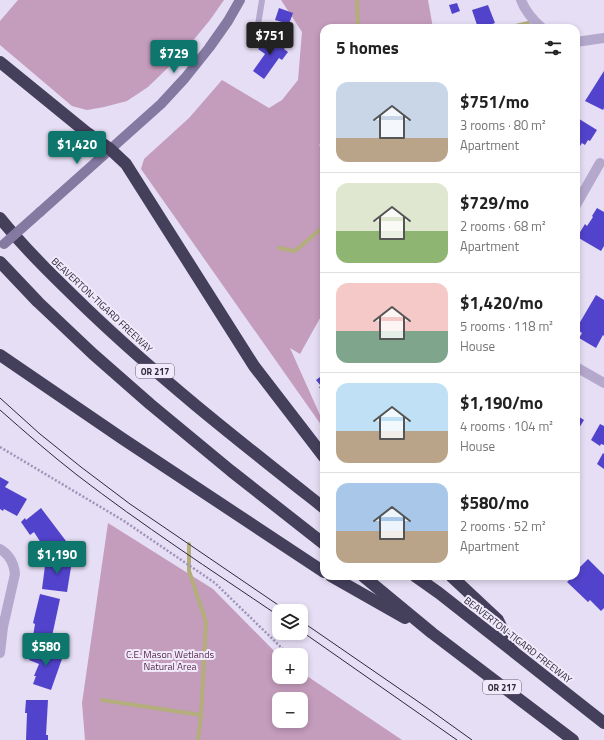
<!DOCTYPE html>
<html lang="en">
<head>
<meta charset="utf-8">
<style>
  :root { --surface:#fff; --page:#f2f2f2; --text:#222; --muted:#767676; --line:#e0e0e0; --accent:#0f766e }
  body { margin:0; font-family:"Titillium Web",sans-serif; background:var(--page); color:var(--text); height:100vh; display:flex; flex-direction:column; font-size:15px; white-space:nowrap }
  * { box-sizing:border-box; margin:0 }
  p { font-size:13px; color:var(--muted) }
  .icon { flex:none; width:22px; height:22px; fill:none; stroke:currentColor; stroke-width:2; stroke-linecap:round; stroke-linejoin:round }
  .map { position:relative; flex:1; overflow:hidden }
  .side { position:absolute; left:320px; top:24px; width:260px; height:556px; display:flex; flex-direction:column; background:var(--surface); border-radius:12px; box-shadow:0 2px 6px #0003 }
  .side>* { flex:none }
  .controls { position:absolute; left:272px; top:604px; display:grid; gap:8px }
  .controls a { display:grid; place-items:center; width:36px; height:36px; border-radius:8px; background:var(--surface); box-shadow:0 2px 6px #0003; font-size:20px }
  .price { position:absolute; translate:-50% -34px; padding:0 9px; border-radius:4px; background:var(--accent); color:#fff; font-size:13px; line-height:26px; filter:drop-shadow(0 1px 2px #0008) }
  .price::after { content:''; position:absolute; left:50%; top:24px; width:12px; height:9px; margin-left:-6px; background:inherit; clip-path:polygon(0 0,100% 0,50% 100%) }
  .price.selected { background:#222; color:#fff }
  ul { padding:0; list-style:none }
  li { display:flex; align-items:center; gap:12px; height:100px; padding:0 16px }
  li+li { border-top:1px solid var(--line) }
  li span { display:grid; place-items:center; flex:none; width:112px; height:80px; border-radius:12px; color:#555 }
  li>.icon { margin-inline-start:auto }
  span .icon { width:48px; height:48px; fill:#fffc; stroke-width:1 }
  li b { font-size:17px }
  h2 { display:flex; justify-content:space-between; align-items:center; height:48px; padding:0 16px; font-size:17px }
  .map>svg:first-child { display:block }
</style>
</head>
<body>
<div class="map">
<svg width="604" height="740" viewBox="0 0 604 740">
  <rect width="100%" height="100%" fill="#e6def4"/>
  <g fill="#c49cbc" fill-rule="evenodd">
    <polygon points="18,0 224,0 210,20 182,54 148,87 127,101 104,107 87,110 72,106 0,45 0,21"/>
    <polygon points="281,0 428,0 433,28 324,28 324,140 319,145 324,151 324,311 300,354 290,348 324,424 324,429 141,169 144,159 189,118 222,80 269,108 282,100 298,80 302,32"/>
    <path d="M108,523L213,589L279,656V677H301V672L402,740H85L82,703ZM279,699H301V721H279Z"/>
  </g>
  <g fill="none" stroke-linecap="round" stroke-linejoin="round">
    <g stroke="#b3ae7b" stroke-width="4">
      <polyline points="357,0 358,28"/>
      <polyline points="507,28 528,23"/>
      <polyline points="279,248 295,251 322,228 324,225"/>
      <polyline points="189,544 189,571 206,622 201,715 198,740"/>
      <polyline points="102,700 201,715"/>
    </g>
  </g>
  <g fill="#5243cc">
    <polygon points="457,3 460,11 452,14 449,5"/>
    <polygon points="488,5 495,23 482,28 478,28 472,10"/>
    <polygon points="279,8 293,13 289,24 275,20"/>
    <polygon points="267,37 275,43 278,38 287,45 284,49 288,52 282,60 279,58 264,79 253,71 265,54 258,49"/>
    <polygon points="604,71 604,108 603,110 585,101"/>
    <polygon points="576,117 597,130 590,141 588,140 585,145 582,143 576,152"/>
    <polygon points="597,208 604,212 604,246 601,251 577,237 585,224 587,226 593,217 592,216"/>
    <polygon points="596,295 604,300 604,336 603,335 596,348 579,338 582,333 576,329"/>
    <polygon points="324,374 324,394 319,387 321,386 316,380"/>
    <polygon points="576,415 584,420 576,433"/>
    <polygon points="600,424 604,426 604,445 601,444 600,446 591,440"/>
    <polygon points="603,453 604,454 604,469 597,464"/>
    <polygon points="0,477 9,482 5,487 27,499 17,516 4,509 3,511 0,509"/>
    <polygon points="41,508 66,541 51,552 43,541 41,543 34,532 30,535 21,522 25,518 26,520"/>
    <polygon points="46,558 72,561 67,592 42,589"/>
    <polygon points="588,559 604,575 604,608 601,611 590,600 588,602 567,582 573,576 576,576 576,571"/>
    <polygon points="40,594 60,599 51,641 33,636 35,624 33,623"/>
    <polygon points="34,645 63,656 51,690 33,684 36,676 34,676 39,664 29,660"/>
    <polygon points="26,700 48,700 46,735 48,735 48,740 26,740 27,713 25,713"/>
  </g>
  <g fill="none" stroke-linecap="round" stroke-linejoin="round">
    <polyline stroke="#9e92b9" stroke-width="2.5" stroke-dasharray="2 2" stroke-linecap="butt" points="0,447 124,521 215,583 289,655"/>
    <polyline stroke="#b4a8cd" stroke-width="6" points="257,31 262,0"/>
    <g stroke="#b4a8cd" stroke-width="10">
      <path d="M521,0C525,11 533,20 542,28"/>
      <polyline points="576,42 604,38"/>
      <polyline points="576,205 600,163"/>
      <polyline points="576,367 604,383"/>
      <path d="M0,549C10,555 14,563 15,574L3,627L0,653"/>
    </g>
    <polyline stroke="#8379a1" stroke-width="10" points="40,212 161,104 185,78 209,48 228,21 240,0"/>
    <g stroke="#443f5b" stroke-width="12">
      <polyline points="0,62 86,132 110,149 126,164 254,366 324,457"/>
      <path d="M0,218C26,250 56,279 86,308C161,380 243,444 324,508"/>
      <polyline points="0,262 38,302 93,354 150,404 231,471 324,544"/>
      <polyline points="0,355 123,439 324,572"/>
      <polyline points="331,576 405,618"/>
      <polyline points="363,576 432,633 573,740"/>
      <polyline points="415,576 439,593 604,723"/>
      <polyline points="451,576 498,620 512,649"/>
    </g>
    <g stroke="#2c293a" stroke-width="1">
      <polyline points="0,398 40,434 81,467 130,504 287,611"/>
      <path d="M0,410C25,432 50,454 77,475C142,525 211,570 279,616"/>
      <polyline points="301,621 426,707 472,740"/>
      <polyline points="301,631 457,740"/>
    </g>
    <polyline stroke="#8379a1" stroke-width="10" points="4,244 40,212"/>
  </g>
  <g text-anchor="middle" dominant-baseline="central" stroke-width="4" stroke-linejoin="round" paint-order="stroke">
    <g fill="#f1eafb" stroke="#676374" stroke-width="1">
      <rect x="136" y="364" width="38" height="14" rx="3"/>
      <rect x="483" y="680" width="38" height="14" rx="3"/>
    </g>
    <g font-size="9" font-weight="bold" fill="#2c293a">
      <text x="155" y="371">OR 217</text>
      <text x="502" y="687">OR 217</text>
    </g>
    <g font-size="10" fill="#2c293a" stroke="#f1eafb">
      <text transform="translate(102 305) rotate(43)">BEAVERTON-TIGARD FREEWAY</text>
      <text transform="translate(518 640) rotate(38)">BEAVERTON-TIGARD FREEWAY</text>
    </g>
    <g font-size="10" fill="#592b4f" stroke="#f1eafb">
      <text x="170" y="654">C.E. Mason Wetlands<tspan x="170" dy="12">Natural Area</tspan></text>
    </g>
  </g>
</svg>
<div class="controls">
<a><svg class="icon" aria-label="layers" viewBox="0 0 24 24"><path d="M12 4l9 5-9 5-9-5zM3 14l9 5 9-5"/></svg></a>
<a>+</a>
<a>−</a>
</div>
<b class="price selected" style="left:270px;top:56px">$751</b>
<b class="price" style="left:174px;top:74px">$729</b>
<b class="price" style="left:77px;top:165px">$1,420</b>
<b class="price" style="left:57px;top:575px">$1,190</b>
<b class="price" style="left:46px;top:667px">$580</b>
<section class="side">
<h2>5 homes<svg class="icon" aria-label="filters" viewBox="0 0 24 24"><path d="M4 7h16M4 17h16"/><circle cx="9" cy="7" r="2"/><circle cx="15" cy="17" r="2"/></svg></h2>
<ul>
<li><span style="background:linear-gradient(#c9d6e8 70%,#b9a48a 0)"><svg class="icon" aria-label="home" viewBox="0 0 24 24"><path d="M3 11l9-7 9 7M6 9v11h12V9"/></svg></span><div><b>$751/mo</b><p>3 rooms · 80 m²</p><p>Apartment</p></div></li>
<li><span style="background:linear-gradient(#dfe7d0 60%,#8fb573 0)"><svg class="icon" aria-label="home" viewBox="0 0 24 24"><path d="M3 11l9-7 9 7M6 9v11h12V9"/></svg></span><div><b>$729/mo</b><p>2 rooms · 68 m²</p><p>Apartment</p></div></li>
<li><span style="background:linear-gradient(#f6c9c9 60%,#7fa58c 0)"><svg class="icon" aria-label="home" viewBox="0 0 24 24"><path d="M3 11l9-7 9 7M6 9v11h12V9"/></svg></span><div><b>$1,420/mo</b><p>5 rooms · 118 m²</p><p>House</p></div></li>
<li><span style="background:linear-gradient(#bfe0f5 60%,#b9a48a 0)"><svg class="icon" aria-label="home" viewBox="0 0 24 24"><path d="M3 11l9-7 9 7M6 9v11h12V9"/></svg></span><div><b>$1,190/mo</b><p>4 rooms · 104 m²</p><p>House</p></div></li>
<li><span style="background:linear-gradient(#a9c7e8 60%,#b9a48a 0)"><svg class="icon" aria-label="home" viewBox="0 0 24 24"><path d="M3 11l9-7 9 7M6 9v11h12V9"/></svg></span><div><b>$580/mo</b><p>2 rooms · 52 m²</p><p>Apartment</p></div></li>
</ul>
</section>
</div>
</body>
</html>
